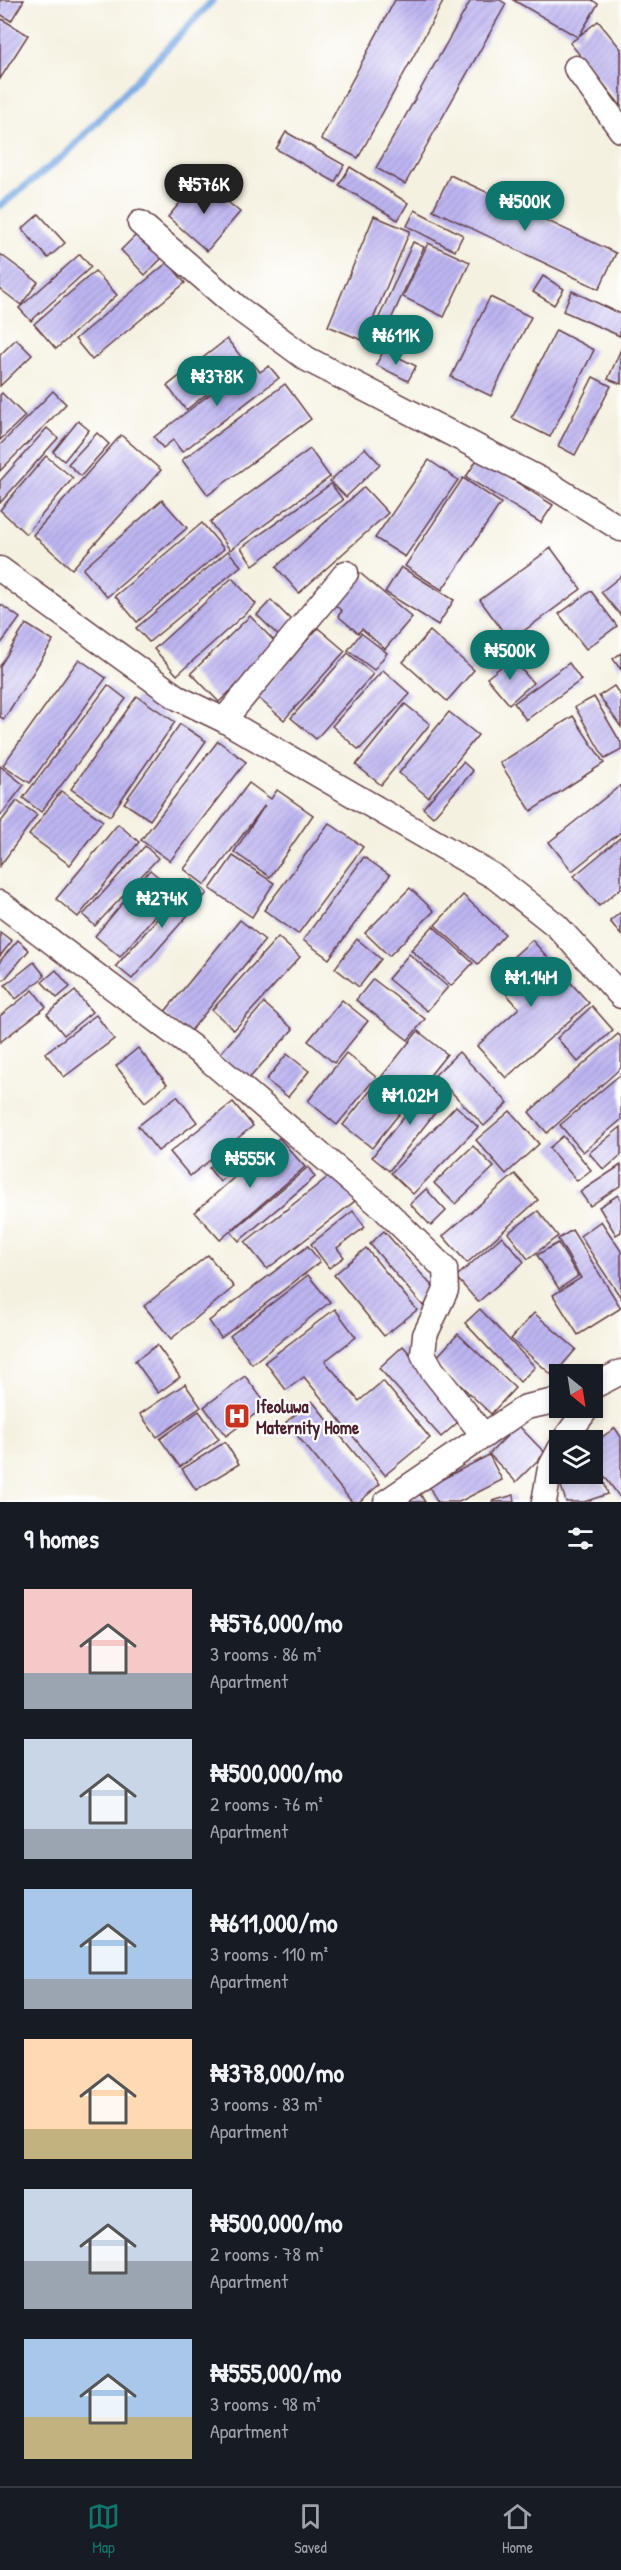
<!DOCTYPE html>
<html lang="en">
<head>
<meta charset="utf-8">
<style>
  :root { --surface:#171b24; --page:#20242c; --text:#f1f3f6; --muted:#9ea1a6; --line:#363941; --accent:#0f766e }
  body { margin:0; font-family:"Patrick Hand",sans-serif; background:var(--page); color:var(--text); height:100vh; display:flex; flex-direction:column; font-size:22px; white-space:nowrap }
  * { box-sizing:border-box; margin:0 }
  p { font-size:20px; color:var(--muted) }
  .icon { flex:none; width:33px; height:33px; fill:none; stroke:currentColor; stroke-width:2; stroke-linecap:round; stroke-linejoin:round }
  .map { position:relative; height:1502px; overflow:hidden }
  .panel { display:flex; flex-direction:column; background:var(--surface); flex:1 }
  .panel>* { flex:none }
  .needle { width:39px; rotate:150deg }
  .fabs { position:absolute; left:549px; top:1364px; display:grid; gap:12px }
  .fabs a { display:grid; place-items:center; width:54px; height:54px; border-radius:0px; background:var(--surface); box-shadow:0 3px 9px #0003; font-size:30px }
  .price { position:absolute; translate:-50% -51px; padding:0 14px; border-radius:21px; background:var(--accent); color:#fff; font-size:20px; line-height:39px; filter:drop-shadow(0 2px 3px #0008) }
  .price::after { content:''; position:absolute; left:50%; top:36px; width:18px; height:14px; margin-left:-9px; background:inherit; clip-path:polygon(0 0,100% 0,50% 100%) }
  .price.selected { background:#222; color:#fff }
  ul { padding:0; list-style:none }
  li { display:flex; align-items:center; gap:18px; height:150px; padding:0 24px }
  li span { display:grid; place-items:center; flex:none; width:168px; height:120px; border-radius:0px; color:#555 }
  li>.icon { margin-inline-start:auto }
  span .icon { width:72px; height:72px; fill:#fffc; stroke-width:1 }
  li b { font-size:26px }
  h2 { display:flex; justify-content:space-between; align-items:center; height:72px; padding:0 24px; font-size:26px }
  .menu { display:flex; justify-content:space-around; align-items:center; height:84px; border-top:2px solid var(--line); background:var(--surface); font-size:16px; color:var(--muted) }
  .menu a { display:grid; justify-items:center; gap:3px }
  .menu .selected { color:var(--accent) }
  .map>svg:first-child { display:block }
</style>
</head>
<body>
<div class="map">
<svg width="621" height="1502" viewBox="0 0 621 1502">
  <defs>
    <pattern id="building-hatch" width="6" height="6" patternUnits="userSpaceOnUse" patternTransform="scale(1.5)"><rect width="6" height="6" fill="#bdb5f1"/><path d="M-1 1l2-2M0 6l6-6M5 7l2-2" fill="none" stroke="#a49bcf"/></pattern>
  </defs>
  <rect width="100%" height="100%" fill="#fff"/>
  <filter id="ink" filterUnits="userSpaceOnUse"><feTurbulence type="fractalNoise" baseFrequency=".0167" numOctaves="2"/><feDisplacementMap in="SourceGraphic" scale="12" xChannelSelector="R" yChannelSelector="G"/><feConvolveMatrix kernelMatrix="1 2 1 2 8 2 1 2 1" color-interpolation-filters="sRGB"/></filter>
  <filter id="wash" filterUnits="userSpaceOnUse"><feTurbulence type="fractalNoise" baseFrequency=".008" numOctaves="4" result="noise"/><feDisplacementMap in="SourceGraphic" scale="24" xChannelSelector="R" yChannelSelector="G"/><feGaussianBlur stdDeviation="1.35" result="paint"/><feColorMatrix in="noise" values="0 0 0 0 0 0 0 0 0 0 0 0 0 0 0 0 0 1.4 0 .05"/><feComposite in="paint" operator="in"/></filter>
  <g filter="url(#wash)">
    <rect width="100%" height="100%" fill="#f5f1e1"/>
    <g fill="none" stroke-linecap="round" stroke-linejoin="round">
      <polyline stroke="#78a8e2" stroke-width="7" points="0,206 67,153 213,0"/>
    </g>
    <g id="blocks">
      <g fill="url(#building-hatch)">
        <polygon points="0,0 24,0 11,21 0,14"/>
        <polygon points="395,0 444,0 358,158 321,139"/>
        <polygon points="471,0 500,0 506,4 405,184 376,168"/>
        <polygon points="513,0 592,0 598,4 579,36 598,21 621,49 621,106 570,43 578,37"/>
        <polygon points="0,18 28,35 0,79"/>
        <polygon points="286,132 344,165 335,182 276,149"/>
        <polygon points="350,167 408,203 398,220 339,185"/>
        <polygon points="450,175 616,253 599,289 433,210"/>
        <polygon points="200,179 240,212 207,251 168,217"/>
        <polygon points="415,210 463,235 455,251 407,226"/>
        <polygon points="39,214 65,243 48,258 22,229"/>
        <polygon points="374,216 410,231 364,341 328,326"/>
        <polygon points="138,233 163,257 145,275 121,250"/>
        <polygon points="413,242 424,247 383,337 372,333"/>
        <polygon points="428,243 470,262 444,317 403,297"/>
        <polygon points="0,254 38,282 21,305 0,289"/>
        <polygon points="80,254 91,267 31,321 19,308"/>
        <polygon points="168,262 185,283 92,360 75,339"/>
        <polygon points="95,271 117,295 56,349 34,324"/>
        <polygon points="543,276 564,289 554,305 533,292"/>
        <polygon points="572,291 621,314 620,336 563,311"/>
        <polygon points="490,297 531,317 491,396 451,377"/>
        <polygon points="556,330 594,350 550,437 512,418"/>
        <polygon points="16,339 32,355 0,386 0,355"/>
        <polygon points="227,339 246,363 186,410 167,386"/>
        <polygon points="621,349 621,384 608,379"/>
        <polygon points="384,350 416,366 408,381 376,365"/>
        <polygon points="252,362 260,372 269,366 279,378 182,452 173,440 163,448 154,437"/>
        <polygon points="593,377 611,386 575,455 558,446"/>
        <polygon points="285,384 311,419 208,495 182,460"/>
        <polygon points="53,391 66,404 0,471 0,445"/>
        <polygon points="2,393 25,416 0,440 0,395"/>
        <polygon points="78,421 89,430 64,461 53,452"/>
        <polygon points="47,428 58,438 0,503 0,481"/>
        <polygon points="97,433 109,444 81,476 68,464"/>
        <polygon points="121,435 161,470 72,569 33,535"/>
        <polygon points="365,448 380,464 346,497 330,481"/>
        <polygon points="310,449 330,477 230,550 210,522"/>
        <polygon points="46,456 73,478 26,534 0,510"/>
        <polygon points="478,458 553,505 541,523 466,477"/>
        <polygon points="429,460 458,480 405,557 375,538"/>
        <polygon points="463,478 501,503 442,590 405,566"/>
        <polygon points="331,484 343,500 253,565 241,548"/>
        <polygon points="364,487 388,513 299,593 276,567"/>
        <polygon points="162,500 187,528 107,597 83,569"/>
        <polygon points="202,523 224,549 137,622 115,596"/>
        <polygon points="551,548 581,589 510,641 480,600"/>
        <polygon points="228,551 241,566 149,642 136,628"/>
        <polygon points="401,567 454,600 438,625 385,592"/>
        <polygon points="354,568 412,617 385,649 362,629 358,633 338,616 342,611 328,599"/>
        <polygon points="621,576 621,616 601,592"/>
        <polygon points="232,578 256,604 177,675 154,649"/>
        <polygon points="591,591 617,626 586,649 559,614"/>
        <polygon points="271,600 299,628 285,642 257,615"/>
        <polygon points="0,604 20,618 0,645"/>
        <polygon points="250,616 278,645 219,702 191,673"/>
        <polygon points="26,624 53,641 4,719 0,717 0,666"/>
        <polygon points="318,628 345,651 284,720 257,697"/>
        <polygon points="430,631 474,670 447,701 403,662"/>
        <polygon points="361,633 387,653 374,670 348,650"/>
        <polygon points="348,653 373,674 316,739 291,718"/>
        <polygon points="621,653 621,670 613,659"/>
        <polygon points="512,658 533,683 509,704 487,678"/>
        <polygon points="79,659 106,678 30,783 3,765"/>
        <polygon points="569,663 581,680 526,720 514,703"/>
        <polygon points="383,670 410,694 359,750 332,726"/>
        <polygon points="108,685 126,699 41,812 23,798"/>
        <polygon points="614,686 621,696 621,727 599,696"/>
        <polygon points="137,696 175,722 110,816 71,789"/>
        <polygon points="594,697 621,743 621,750 605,759 575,707"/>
        <polygon points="405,704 430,724 381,785 356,765"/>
        <polygon points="449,712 478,735 428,797 399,773"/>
        <polygon points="573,716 604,763 531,811 500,763"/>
        <polygon points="180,724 206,741 150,820 124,803"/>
        <polygon points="218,741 246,762 170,861 141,840"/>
        <polygon points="463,762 473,771 433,817 423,808"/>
        <polygon points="0,766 24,785 0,816"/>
        <polygon points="249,783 271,799 277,790 313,815 270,877 234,852 265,805 205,885 184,869"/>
        <polygon points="621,785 621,832 572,871 549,842"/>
        <polygon points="61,791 103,821 70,865 29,835"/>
        <polygon points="17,801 37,815 0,866 0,823"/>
        <polygon points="329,823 363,847 298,934 264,910"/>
        <polygon points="118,824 139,842 78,917 56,899"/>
        <polygon points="621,837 621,888 599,906 574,876"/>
        <polygon points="145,846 158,858 95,926 83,915"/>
        <polygon points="233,856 274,883 252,917 210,889"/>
        <polygon points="364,857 390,875 329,959 303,940"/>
        <polygon points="150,870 175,891 120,957 95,936"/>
        <polygon points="192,879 207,893 132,979 116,966"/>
        <polygon points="410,888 434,911 389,956 365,933"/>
        <polygon points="463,895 505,934 478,964 435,925"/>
        <polygon points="621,912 621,935 610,921"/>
        <polygon points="240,920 265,940 188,1034 163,1014"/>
        <polygon points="433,926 473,963 451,986 411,950"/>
        <polygon points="0,932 12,941 0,956"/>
        <polygon points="278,937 300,957 234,1030 212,1010"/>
        <polygon points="357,939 381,959 359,987 335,968"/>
        <polygon points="18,940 29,950 4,980 0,977 0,961"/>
        <polygon points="532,940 589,1003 506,1078 477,1046 519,1008 491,977"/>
        <polygon points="409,954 448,987 427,1011 388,979"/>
        <polygon points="34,962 45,976 16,999 5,985"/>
        <polygon points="56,970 70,987 57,998 42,982"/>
        <polygon points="373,979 425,1019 408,1040 356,1000"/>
        <polygon points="33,990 46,1007 0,1042 0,1016"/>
        <polygon points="75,991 92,1012 64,1035 47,1014"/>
        <polygon points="342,1000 368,1021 334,1063 308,1041"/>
        <polygon points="264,1003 293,1029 247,1081 218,1056"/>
        <polygon points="592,1006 613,1030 578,1062 557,1038"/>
        <polygon points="96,1015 114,1039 64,1077 45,1053"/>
        <polygon points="418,1031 447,1054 372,1148 343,1125"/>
        <polygon points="618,1034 621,1037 621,1068 547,1133 529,1112"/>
        <polygon points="138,1048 167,1084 145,1102 116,1066"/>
        <polygon points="459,1052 508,1103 484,1126 435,1075"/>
        <polygon points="346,1053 376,1077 337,1125 308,1101"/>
        <polygon points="287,1054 309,1071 288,1097 266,1080"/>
        <polygon points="621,1074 621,1120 583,1152 560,1125"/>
        <polygon points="432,1081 449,1095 389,1171 372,1157"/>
        <polygon points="177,1096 197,1122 158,1151 138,1126"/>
        <polygon points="233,1102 253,1126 190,1176 170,1152"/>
        <polygon points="456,1106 478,1127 413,1194 391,1173"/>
        <polygon points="510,1111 539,1144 506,1174 476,1140"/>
        <polygon points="621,1127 621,1155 604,1170 589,1153"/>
        <polygon points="563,1136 591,1170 577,1181 549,1148"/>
        <polygon points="279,1138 305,1167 220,1240 195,1212"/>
        <polygon points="244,1139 255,1153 220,1182 209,1168"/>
        <polygon points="473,1146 494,1167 455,1204 434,1183"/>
        <polygon points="621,1165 621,1185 590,1206 580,1192"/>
        <polygon points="308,1167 315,1177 239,1241 231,1232"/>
        <polygon points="333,1173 355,1201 267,1269 245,1242"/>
        <polygon points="515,1174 538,1200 467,1263 443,1236"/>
        <polygon points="426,1189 446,1211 431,1226 410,1204"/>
        <polygon points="618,1195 621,1200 621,1232 616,1235 599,1207"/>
        <polygon points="353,1211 365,1227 337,1248 344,1257 329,1268 311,1244"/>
        <polygon points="538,1211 558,1236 528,1259 508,1233"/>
        <polygon points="601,1221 621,1251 621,1298 580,1236"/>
        <polygon points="572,1230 621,1308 578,1335 553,1295 581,1278 558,1239"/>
        <polygon points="384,1231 438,1293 423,1306 370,1244"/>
        <polygon points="502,1236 524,1262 478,1302 456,1277"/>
        <polygon points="558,1243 578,1276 559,1289 537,1255"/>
        <polygon points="308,1246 320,1262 221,1338 209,1321"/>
        <polygon points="366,1248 417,1310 384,1336 334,1275"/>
        <polygon points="208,1255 234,1287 171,1339 144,1306"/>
        <polygon points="308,1275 330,1302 252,1364 230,1336"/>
        <polygon points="335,1309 356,1337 325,1361 359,1401 383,1381 430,1438 385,1475 304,1377 286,1390 265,1362"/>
        <polygon points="480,1309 535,1367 520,1382 465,1323"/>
        <polygon points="534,1313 576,1349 553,1376 511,1339"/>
        <polygon points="458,1334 515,1388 491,1414 434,1360"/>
        <polygon points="157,1345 180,1377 158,1393 135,1361"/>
        <polygon points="403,1346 465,1416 441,1437 379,1368"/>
        <polygon points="245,1376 267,1405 226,1436 204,1407"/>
        <polygon points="185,1384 201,1407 157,1437 140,1414"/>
        <polygon points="312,1401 380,1484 359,1502 352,1502 286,1422"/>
        <polygon points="199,1411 219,1439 180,1467 160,1439"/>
        <polygon points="518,1425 545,1453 516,1482 489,1454"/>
        <polygon points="615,1428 621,1437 621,1499 592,1459 592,1444"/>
        <polygon points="225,1442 239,1464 196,1490 182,1469"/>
        <polygon points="489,1455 502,1480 459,1502 437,1502 429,1486"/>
        <polygon points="566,1473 592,1473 596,1482 603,1479 608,1494 584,1502 566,1502 558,1476"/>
        <polygon points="420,1494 425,1502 407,1502"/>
        <polygon points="514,1495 515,1502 492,1502 492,1501"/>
      </g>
    </g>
  </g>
  <g filter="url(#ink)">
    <use href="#blocks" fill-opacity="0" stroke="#643e46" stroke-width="1.5"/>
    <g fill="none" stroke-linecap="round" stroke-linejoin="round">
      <g stroke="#643e46" stroke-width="27">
        <g id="minor">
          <polyline points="576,68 621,130"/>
          <polyline points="140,223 238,308 307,359 549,484 621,529"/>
          <polyline points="0,569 178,698 224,720 495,877 557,926 621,996"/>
          <polyline points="224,720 346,573"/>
          <polyline points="0,903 208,1059 382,1207 445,1269 446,1290 425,1335 423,1354 432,1370 484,1436"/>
          <polyline points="592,1387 621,1372"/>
          <polyline points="564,1440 588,1407"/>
          <polyline points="386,1502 526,1407 560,1400"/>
          <polyline points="544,1502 550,1468 560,1449"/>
        </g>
      </g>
      <use href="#minor" stroke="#fff" stroke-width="24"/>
    </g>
  </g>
  <defs>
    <g id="hospital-square" transform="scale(1.35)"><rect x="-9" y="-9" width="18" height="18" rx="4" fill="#c8321e" stroke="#fff"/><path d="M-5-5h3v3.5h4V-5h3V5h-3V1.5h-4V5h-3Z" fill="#fff"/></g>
  </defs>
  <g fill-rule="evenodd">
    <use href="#hospital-square" x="237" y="1416"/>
  </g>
  <g text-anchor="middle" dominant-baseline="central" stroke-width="4.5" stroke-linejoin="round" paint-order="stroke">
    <g font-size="18" font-weight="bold" fill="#4a1f2b" stroke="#fff" text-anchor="start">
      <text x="256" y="1406">Ifeoluwa<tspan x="256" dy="21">Maternity Home</tspan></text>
    </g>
  </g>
</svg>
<div class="fabs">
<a><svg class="needle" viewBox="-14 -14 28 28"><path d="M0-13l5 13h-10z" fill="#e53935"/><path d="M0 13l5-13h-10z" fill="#9ea1a6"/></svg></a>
<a><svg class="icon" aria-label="layers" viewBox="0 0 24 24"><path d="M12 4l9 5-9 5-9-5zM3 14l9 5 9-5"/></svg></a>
</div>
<b class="price selected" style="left:204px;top:215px">₦576K</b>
<b class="price" style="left:525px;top:232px">₦500K</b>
<b class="price" style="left:396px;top:366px">₦611K</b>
<b class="price" style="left:217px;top:407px">₦378K</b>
<b class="price" style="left:510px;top:681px">₦500K</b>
<b class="price" style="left:162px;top:929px">₦274K</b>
<b class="price" style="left:531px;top:1008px">₦1.14M</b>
<b class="price" style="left:410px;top:1126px">₦1.02M</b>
<b class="price" style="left:250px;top:1189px">₦555K</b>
</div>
<section class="panel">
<h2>9 homes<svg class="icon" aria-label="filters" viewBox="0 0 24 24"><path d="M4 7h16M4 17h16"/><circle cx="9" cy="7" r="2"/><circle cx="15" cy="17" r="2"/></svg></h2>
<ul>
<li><span style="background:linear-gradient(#f6c9c9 70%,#9aa5b1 0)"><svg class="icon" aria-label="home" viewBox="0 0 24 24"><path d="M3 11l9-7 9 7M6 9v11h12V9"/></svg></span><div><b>₦576,000/mo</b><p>3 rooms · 86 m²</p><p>Apartment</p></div></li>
<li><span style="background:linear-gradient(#c9d6e8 75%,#9aa5b1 0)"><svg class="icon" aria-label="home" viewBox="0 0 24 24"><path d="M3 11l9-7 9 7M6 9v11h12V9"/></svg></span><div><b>₦500,000/mo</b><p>2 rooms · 76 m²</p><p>Apartment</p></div></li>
<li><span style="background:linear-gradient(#a9c7e8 75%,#9aa5b1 0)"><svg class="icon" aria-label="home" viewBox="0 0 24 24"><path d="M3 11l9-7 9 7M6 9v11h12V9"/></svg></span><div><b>₦611,000/mo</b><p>3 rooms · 110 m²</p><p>Apartment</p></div></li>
<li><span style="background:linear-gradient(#ffd9b3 75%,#c2b280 0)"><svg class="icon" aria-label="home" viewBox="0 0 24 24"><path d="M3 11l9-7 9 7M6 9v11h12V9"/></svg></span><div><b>₦378,000/mo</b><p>3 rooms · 83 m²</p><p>Apartment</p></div></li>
<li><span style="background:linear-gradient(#c9d6e8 60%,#9aa5b1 0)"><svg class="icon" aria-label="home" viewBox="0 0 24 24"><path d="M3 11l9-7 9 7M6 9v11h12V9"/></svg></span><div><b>₦500,000/mo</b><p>2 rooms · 78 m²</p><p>Apartment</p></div></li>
<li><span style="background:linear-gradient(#a9c7e8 65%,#c2b280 0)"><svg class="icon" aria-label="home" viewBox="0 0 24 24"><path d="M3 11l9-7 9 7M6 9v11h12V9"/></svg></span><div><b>₦555,000/mo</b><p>3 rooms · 98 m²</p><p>Apartment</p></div></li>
</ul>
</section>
<nav class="menu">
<a class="selected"><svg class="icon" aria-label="map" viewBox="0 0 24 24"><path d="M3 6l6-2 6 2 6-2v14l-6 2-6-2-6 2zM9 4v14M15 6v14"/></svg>Map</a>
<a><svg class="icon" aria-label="saved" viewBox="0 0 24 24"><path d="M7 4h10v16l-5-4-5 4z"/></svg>Saved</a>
<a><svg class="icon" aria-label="home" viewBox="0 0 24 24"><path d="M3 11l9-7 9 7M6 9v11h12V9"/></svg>Home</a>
</nav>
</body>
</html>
